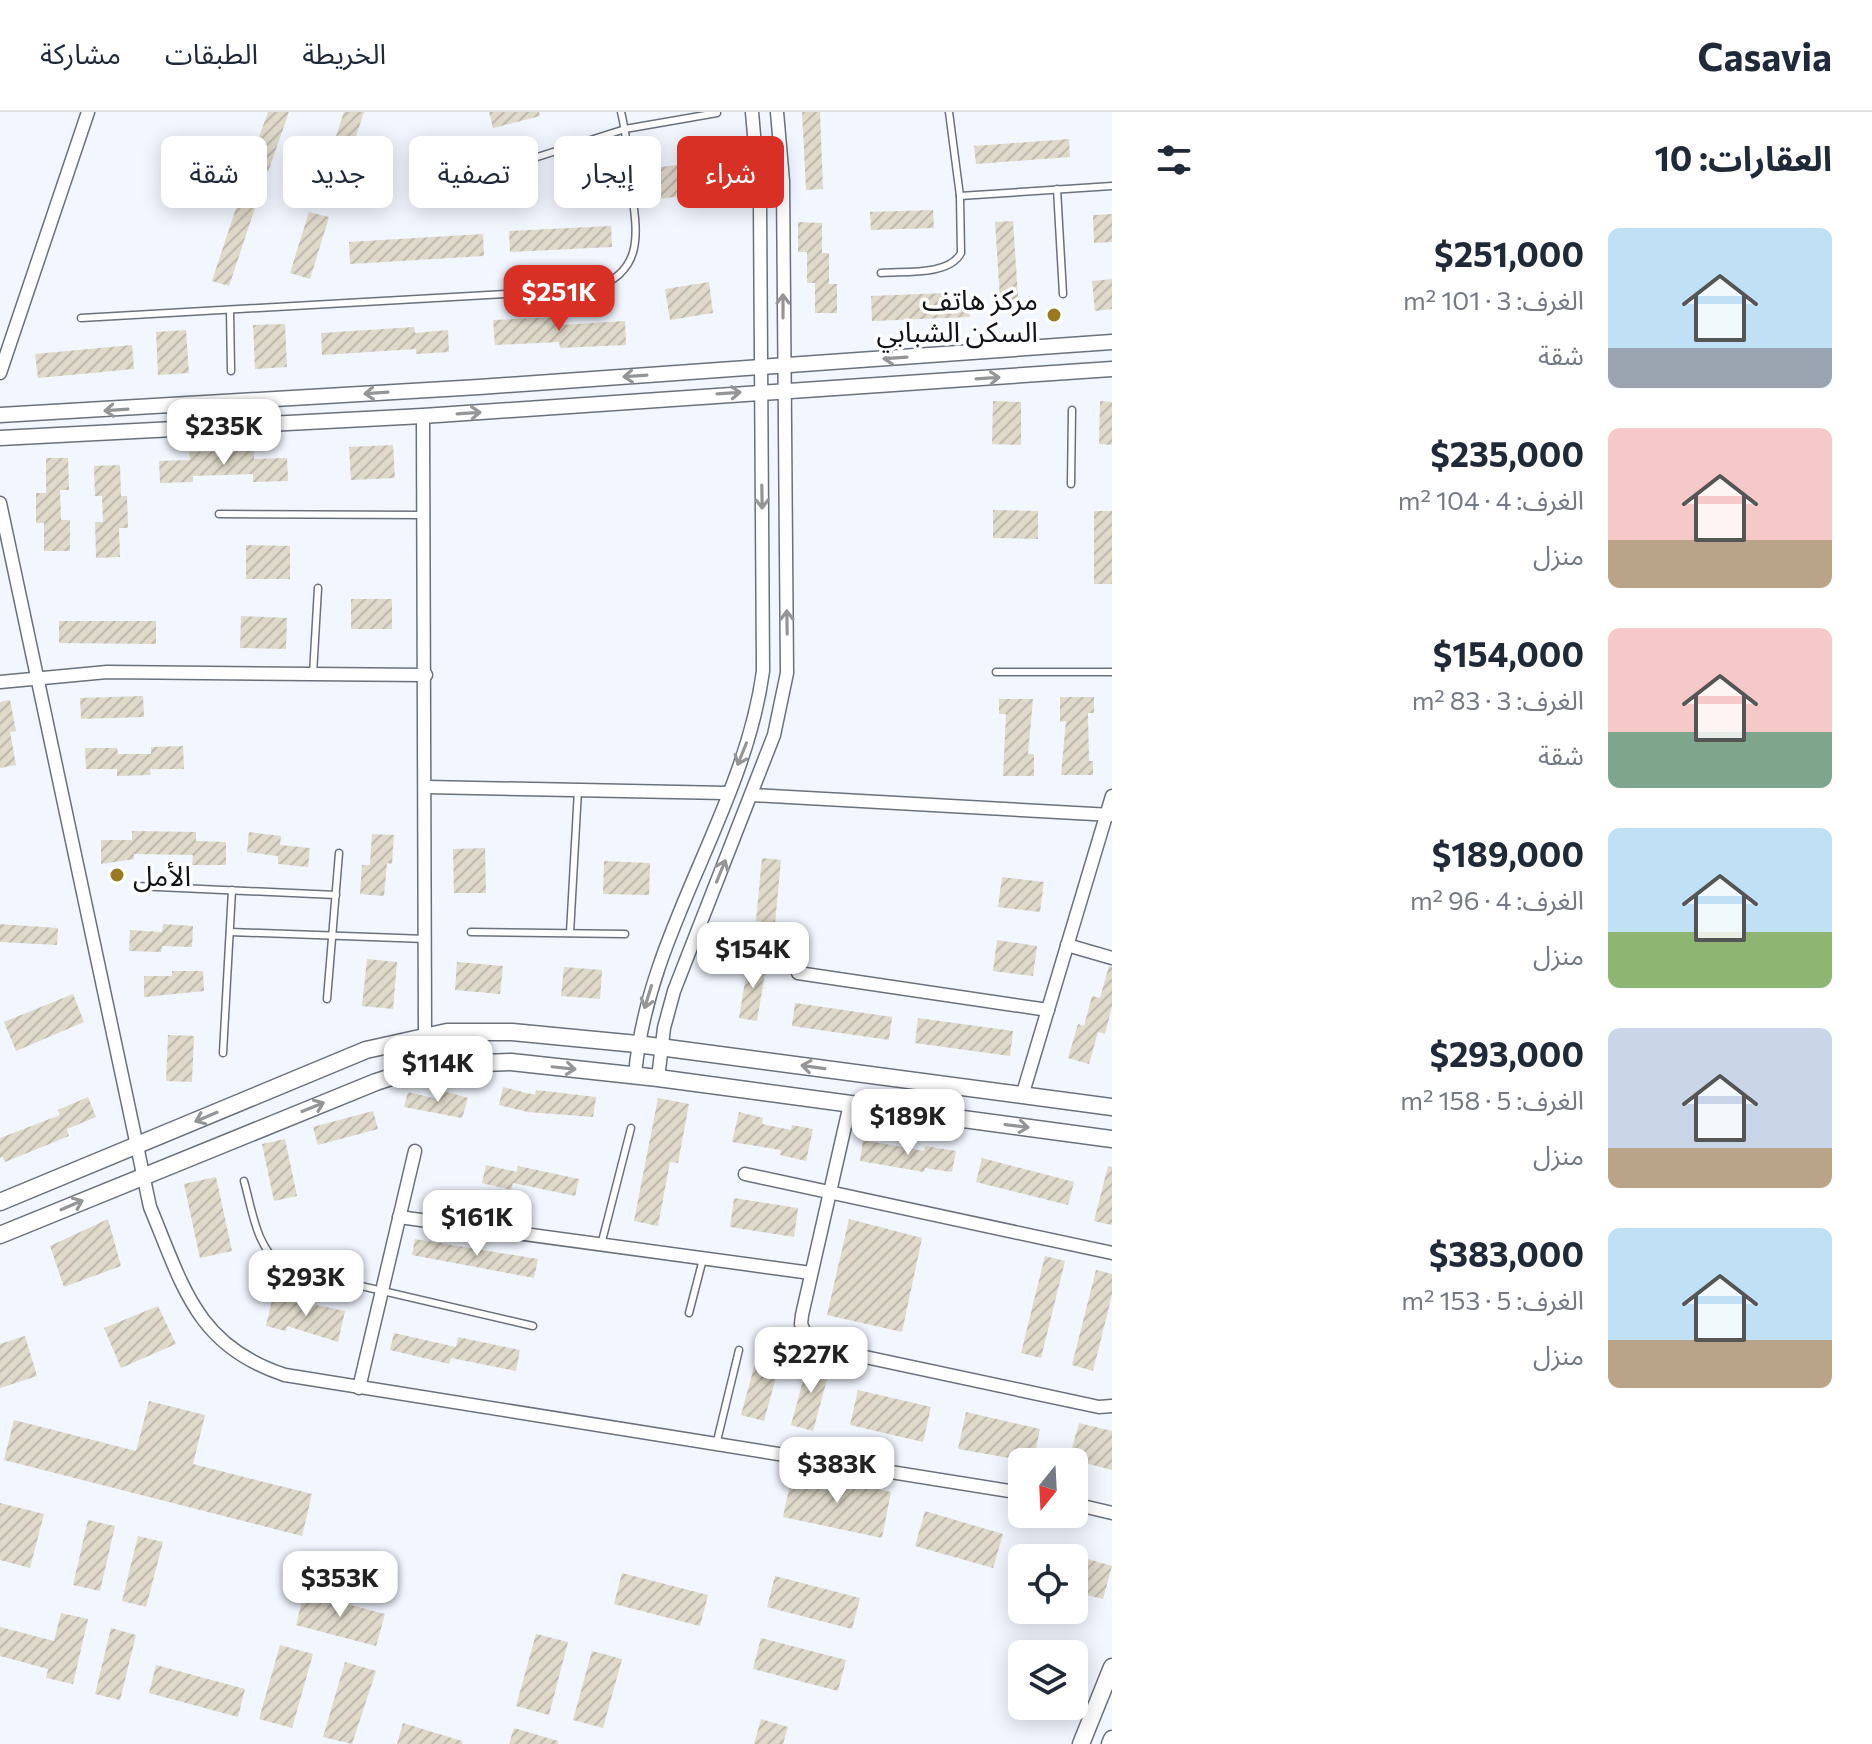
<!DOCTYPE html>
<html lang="ar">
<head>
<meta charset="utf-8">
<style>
  :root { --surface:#fff; --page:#f2f2f3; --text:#1f2937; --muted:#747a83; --line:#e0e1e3; --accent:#d93025 }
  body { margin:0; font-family:Commissioner,"Noto Sans Arabic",sans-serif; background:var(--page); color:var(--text); direction:rtl; height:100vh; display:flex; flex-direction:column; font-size:30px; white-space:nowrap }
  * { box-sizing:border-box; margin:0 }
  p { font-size:26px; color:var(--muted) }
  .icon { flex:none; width:44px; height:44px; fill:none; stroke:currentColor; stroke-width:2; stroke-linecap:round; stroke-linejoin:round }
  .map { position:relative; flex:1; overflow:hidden; direction:ltr }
  .side { display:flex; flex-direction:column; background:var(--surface); width:760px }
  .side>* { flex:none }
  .banner { position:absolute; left:24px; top:24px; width:760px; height:72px; direction:rtl; display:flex; gap:16px }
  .needle { width:52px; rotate:198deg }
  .buttons { position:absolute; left:1008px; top:1336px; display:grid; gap:16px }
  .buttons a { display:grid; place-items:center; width:80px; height:80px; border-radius:12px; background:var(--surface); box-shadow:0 4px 20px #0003; font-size:40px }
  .price { position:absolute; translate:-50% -68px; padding:0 18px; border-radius:16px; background:#fff; color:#222; font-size:26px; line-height:52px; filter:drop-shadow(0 2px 4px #0008) }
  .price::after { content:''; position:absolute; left:50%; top:48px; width:24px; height:18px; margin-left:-12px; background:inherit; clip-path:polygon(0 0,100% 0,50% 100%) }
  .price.on { background:var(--accent); color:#fff }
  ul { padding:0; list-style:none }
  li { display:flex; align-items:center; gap:24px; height:200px; padding:0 40px }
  li span { display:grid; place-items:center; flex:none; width:224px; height:160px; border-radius:12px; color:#555 }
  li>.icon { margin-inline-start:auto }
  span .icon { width:96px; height:96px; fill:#fffc; stroke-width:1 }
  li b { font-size:34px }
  h2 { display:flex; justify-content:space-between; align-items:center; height:96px; padding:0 40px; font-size:34px }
  .tag { padding:0 28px; border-radius:12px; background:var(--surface); box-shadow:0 4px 20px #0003; font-size:28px; line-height:72px }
  .tag.on { background:var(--accent); color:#fff }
  header { display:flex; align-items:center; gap:48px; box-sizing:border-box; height:112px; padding:0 40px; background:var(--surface); border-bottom:2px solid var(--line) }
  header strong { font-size:38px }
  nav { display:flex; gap:44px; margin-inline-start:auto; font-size:28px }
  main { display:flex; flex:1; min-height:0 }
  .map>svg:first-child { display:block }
</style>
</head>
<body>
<header>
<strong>Casavia</strong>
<nav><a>الخريطة</a><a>الطبقات</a><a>مشاركة</a></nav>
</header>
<main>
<section class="side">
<h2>العقارات: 10<svg class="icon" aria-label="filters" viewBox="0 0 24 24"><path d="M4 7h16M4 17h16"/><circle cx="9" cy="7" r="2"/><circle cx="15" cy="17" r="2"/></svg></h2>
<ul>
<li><span style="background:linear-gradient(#bfe0f5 75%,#9aa5b1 0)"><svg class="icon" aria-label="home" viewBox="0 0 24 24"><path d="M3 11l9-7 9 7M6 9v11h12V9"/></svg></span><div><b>$251,000</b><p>الغرف: 3 · 101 m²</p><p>شقة</p></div></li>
<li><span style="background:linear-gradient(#f6c9c9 70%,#b9a48a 0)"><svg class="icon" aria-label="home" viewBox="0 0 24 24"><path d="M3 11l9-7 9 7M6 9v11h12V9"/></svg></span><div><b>$235,000</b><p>الغرف: 4 · 104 m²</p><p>منزل</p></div></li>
<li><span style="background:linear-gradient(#f6c9c9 65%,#7fa58c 0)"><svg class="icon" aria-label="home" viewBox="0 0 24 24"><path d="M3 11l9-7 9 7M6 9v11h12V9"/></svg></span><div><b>$154,000</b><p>الغرف: 3 · 83 m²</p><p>شقة</p></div></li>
<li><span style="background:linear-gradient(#bfe0f5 65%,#8fb573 0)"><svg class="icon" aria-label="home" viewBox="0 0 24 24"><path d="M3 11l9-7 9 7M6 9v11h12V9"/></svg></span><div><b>$189,000</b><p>الغرف: 4 · 96 m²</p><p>منزل</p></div></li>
<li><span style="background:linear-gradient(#c9d6e8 75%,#b9a48a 0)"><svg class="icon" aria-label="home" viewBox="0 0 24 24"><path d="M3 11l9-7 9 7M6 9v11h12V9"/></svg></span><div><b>$293,000</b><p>الغرف: 5 · 158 m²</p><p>منزل</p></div></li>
<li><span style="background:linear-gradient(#bfe0f5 70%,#b9a48a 0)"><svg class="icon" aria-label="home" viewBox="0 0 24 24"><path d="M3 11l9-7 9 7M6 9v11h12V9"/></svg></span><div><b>$383,000</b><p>الغرف: 5 · 153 m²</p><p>منزل</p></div></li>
</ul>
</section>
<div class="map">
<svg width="1112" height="1632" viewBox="0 0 1112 1632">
  <defs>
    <pattern id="building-hatch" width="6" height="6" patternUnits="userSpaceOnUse" patternTransform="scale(2)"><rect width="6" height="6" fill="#dfd9ca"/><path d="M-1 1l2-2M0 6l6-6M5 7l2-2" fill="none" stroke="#beb9ad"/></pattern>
  </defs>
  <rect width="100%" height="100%" fill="#f1f6ff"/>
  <g fill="url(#building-hatch)">
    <polygon points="268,0 289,0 268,60 249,53"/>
    <polygon points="344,0 364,0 338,79 320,73"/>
    <polygon points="489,0 539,0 540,4 493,16"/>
    <polygon points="802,0 820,0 823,77 806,78"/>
    <polygon points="1069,27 1070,45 976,52 974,34"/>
    <polygon points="698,50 703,81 659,87 654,56"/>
    <polygon points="242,78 259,84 229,174 212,169"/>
    <polygon points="933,98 934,116 871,118 870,100"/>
    <polygon points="309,100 329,105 310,167 290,161"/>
    <polygon points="1112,102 1112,130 1094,131 1093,103"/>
    <polygon points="1013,109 1019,200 1001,202 995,110"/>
    <polygon points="798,110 822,111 822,141 829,141 829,172 837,172 837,201 815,201 815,171 807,171 807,140 798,140"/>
    <polygon points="611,114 612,135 510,140 509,119"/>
    <polygon points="483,122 484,144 350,152 349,130"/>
    <polygon points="1112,167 1112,197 1095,199 1092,169"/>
    <polygon points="709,170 713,201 670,208 665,177"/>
    <polygon points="969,180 970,205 872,209 871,184"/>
    <polygon points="560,205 561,213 625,209 626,233 560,236 559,230 495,233 493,208"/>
    <polygon points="285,212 287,255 255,257 253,213"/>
    <polygon points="414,215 415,221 448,218 449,240 416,242 416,237 322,243 321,221"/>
    <polygon points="186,218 189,261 158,263 156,220"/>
    <polygon points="132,233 134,257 38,266 35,242"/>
    <polygon points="993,289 1021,290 1021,333 992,332"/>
    <polygon points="1100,289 1112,290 1112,333 1099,332"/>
    <polygon points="393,333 395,366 351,368 349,335"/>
    <polygon points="254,338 254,347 287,346 288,369 253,370 253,362 193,364 193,370 160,371 159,349 190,348 189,340"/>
    <polygon points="46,346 68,346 69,378 60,378 61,408 70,408 70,439 44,439 44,411 36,411 36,381 46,381"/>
    <polygon points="120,353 121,384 127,384 128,416 119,416 120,445 96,446 95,410 103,410 102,384 95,384 94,354"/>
    <polygon points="993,398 1038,399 1038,427 993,426"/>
    <rect x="1094" y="399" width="18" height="73"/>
    <polygon points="246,433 290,434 290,467 246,467"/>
    <rect x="351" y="487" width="41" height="30"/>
    <polygon points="241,504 287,506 286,537 240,536"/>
    <polygon points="59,509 156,509 156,532 59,531"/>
    <polygon points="143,584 144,605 81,607 80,586"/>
    <polygon points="1060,585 1094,585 1094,601 1088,601 1089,649 1093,649 1093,663 1061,663 1066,609 1060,610"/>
    <polygon points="999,587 1033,587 1028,642 1034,642 1034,664 1003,664 1006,602 999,602"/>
    <polygon points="10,588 16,619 10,620 16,653 0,656 0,590"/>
    <polygon points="183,634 184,657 150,657 151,663 117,664 117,657 86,657 85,636 117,636 118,642 151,642 151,635"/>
    <polygon points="132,719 196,720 196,729 226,730 226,753 192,753 193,743 134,742 134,747 101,752 101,728 132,728"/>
    <polygon points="249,720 281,724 280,733 310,736 308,755 278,752 278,744 247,740"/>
    <polygon points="372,722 394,723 392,752 387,751 384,784 360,782 362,753 370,753"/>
    <polygon points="485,736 486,781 454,781 453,737"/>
    <polygon points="762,746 781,748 775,811 756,809"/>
    <polygon points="604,749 650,751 649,783 603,782"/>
    <polygon points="1002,765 1044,770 1040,800 998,795"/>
    <polygon points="0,812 58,816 57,833 0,830"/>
    <polygon points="163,812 193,814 192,835 162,834 161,840 129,839 130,818 162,820"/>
    <polygon points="997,828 1037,834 1033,864 993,859"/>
    <polygon points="749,846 767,849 757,909 739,906"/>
    <polygon points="367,847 397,850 393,897 362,894"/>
    <polygon points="457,850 503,854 500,882 455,878"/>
    <polygon points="1109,854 1112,855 1112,895 1105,922 1098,920 1089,952 1068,946 1078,912 1084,914 1092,884 1100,886"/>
    <polygon points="564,855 602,858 600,887 561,884"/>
    <polygon points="172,859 203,859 204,879 144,885 144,864 172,864"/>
    <polygon points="73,882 84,910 16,939 4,910"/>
    <polygon points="795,891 892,905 889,928 792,914"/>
    <polygon points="918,906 1013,919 1010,944 915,931"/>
    <polygon points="168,923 194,924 192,970 166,969"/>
    <polygon points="503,975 535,983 536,978 596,985 593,1005 528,1000 499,993"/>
    <polygon points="439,978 468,986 462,1006 404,995 408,980 437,987"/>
    <polygon points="88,985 96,1005 67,1017 69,1024 5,1050 3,1045 0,1046 0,1026 60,1003 58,998"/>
    <polygon points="658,986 689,992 678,1051 670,1050 658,1114 634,1109"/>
    <polygon points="373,999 378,1017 318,1033 313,1015"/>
    <polygon points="739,1000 763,1006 762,1012 791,1018 792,1013 813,1017 806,1049 780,1043 781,1038 732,1030"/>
    <polygon points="285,1027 297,1084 274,1089 262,1032"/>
    <polygon points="863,1028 924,1039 925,1034 956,1039 952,1060 925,1056 924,1060 860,1049"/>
    <polygon points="982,1046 1074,1070 1068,1093 976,1070"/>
    <polygon points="486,1053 517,1060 518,1054 579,1067 575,1084 513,1071 511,1078 482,1071"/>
    <polygon points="1108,1054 1112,1055 1112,1113 1094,1109"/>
    <polygon points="216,1065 232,1139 200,1146 184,1072"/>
    <polygon points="734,1086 798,1096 794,1125 730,1115"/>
    <polygon points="108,1107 121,1154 64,1175 50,1134"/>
    <polygon points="849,1107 922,1126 902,1220 827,1203"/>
    <polygon points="415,1127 538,1147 534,1166 412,1143"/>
    <polygon points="1045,1144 1065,1149 1041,1246 1021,1241"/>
    <polygon points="1096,1158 1112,1162 1112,1183 1093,1259 1072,1253"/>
    <polygon points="273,1184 345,1199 338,1230 287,1214 286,1219 266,1214"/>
    <polygon points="158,1194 176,1232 121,1256 104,1216"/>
    <polygon points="394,1221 456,1235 458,1225 520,1238 516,1259 451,1246 449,1252 390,1238"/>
    <polygon points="25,1224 37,1264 0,1276 0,1232"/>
    <polygon points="759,1237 782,1243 764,1309 741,1303"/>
    <polygon points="809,1247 831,1253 813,1319 791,1313"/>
    <polygon points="858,1278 931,1295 923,1330 850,1313"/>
    <polygon points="149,1289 205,1303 193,1352 312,1382 302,1424 4,1348 14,1308 136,1339"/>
    <polygon points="966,1300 1040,1317 1033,1350 958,1337"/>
    <polygon points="1079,1311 1112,1319 1112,1358 1069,1347"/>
    <polygon points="793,1359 891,1380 882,1426 783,1405"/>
    <polygon points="0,1391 44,1402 30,1456 0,1448"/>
    <polygon points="925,1399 1003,1422 993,1456 915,1434"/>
    <polygon points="88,1408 115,1414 100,1479 73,1473"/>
    <polygon points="138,1424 163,1430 146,1495 122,1489"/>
    <polygon points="1074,1443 1112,1454 1103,1487 1074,1480"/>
    <polygon points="622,1461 708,1483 700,1514 614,1492"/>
    <polygon points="775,1464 860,1486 852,1517 767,1495"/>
    <polygon points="304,1481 385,1502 376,1534 296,1513"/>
    <polygon points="61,1501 88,1507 73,1572 46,1566 48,1557 0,1544 0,1515 54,1529"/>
    <polygon points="111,1516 136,1523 120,1588 95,1582"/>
    <polygon points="536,1522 568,1530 549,1603 516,1594"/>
    <polygon points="761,1526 846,1548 838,1579 753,1557"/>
    <polygon points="280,1533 313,1542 292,1616 259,1607"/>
    <polygon points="592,1539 622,1547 603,1616 573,1608"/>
    <polygon points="345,1550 376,1559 352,1632 323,1625"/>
    <polygon points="156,1553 245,1577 238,1605 149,1581"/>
    <polygon points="761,1607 788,1615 783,1632 754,1632"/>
    <polygon points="403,1611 462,1629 462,1632 397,1632"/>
    <polygon points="514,1616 558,1629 558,1632 509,1632"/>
  </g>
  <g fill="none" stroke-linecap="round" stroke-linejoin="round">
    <g stroke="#69717d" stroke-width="9">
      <g id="service">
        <polyline points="506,55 625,17 717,1"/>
        <polyline points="1057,77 1063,182"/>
        <polyline points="960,84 1112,74"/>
        <path d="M881,161C903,159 949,164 961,141L960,84L949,0"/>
        <polyline points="230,198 231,259"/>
        <path d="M81,206L593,177C646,159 637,119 631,74C629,49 627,24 621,0"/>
        <polyline points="1071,372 1072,298"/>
        <polyline points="219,402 423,403"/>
        <polyline points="996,560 1112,560"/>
        <polyline points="313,562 318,476"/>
        <polyline points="136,774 336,783"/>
        <polyline points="230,820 426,827"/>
        <polyline points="471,820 625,822"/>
        <polyline points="570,821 578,678"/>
        <polyline points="327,887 339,741"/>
        <polyline points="223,941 232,778"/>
        <path d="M244,1069C253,1101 256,1136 284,1156L533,1214"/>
        <polyline points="601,1133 631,1016"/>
        <polyline points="689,1201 703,1147"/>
        <polyline points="716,1333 739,1238"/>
      </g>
    </g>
    <g stroke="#69717d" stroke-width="15">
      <g id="minor">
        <polyline points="0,261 88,0"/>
        <polyline points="423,304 425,923"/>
        <path d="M0,391L150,1095C183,1174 196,1234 285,1263L1022,1381"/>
        <polyline points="0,570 107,560 426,563"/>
        <polyline points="427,675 726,681"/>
        <polyline points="752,683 1112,703"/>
        <polyline points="1067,833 1112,846"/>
        <polyline points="798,861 1048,898"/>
        <path d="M635,963C647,820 744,700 763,559L760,92L752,0"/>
        <polyline points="658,966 664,916 674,879 774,623 787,561 783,69 777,0"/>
        <polyline points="1022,984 1112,684"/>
        <polyline points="850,992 802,1203 801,1212 808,1228 823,1236 1099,1295 1112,1294"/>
        <polyline points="745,1062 1112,1141"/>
        <polyline points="399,1105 811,1161"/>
        <polyline points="359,1276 415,1039"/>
        <polyline points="1074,1392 1112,1401"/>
      </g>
    </g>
    <g stroke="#69717d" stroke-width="17">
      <g id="tertiary">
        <polyline points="0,303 479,275 1112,230"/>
        <polyline points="0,326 423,304 1112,257"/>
      </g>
    </g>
    <g stroke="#69717d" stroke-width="19">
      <g id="secondary">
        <polyline points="0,1090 366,938 447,920 512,920 637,932 1112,995"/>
        <polyline points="0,1123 376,970 428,953 511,950 658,966 1112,1027"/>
        <polyline points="1081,1632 1112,1555"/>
        <polyline points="1110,1632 1112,1627"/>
      </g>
    </g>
    <use href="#service" stroke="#fff" stroke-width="6"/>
    <use href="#minor" stroke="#fff" stroke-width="12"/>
    <use href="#tertiary" stroke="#fff" stroke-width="14"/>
    <use href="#secondary" stroke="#fff" stroke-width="16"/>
  </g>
  <defs><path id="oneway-shaft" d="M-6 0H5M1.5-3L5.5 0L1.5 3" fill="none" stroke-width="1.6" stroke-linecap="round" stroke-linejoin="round" transform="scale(2)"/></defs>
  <g stroke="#939597">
    <use href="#oneway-shaft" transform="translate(783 194) rotate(-90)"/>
    <use href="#oneway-shaft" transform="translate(895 246) rotate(176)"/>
    <use href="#oneway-shaft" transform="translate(635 264) rotate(176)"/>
    <use href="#oneway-shaft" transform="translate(988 266) rotate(-4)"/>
    <use href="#oneway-shaft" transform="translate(376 281) rotate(176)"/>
    <use href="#oneway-shaft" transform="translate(729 281) rotate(-4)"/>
    <use href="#oneway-shaft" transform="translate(116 298) rotate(176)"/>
    <use href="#oneway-shaft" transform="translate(469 301) rotate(-4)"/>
    <use href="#oneway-shaft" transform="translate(762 385) rotate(89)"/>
    <use href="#oneway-shaft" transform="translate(787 510) rotate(-91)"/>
    <use href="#oneway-shaft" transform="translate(742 642) rotate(112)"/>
    <use href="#oneway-shaft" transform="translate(721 759) rotate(-68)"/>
    <use href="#oneway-shaft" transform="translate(648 885) rotate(107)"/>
    <use href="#oneway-shaft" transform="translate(813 955) rotate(-172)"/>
    <use href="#oneway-shaft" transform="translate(564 956) rotate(6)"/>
    <use href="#oneway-shaft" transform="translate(313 995) rotate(-22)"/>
    <use href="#oneway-shaft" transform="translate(206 1005) rotate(157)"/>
    <use href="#oneway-shaft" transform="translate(1017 1014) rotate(7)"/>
    <use href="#oneway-shaft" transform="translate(72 1093) rotate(-23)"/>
  </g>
  <g fill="#997922" stroke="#fff" stroke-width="3">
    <circle cx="1054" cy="203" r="8"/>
    <circle cx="117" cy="763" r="8"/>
  </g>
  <g text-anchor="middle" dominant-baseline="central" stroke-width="7" stroke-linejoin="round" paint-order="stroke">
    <g font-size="28" fill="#101318" stroke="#fff" text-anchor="end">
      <text x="1038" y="187">مركز هاتف<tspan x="1038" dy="32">السكن الشبابي</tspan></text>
      <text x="133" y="763" text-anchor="start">الأمل</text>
    </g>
  </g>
</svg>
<div class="buttons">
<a><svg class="needle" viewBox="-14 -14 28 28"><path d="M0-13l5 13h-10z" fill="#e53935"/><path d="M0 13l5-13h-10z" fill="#747a83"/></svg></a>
<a><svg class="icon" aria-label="locate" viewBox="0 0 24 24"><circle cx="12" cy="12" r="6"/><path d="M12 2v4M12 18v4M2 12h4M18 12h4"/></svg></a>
<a><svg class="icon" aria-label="layers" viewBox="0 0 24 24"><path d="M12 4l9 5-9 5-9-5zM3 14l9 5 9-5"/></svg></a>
</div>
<b class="price on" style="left:559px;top:221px">$251K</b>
<b class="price" style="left:224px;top:355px">$235K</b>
<b class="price" style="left:753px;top:878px">$154K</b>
<b class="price" style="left:438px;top:992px">$114K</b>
<b class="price" style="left:908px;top:1045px">$189K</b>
<b class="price" style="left:477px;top:1146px">$161K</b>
<b class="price" style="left:306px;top:1206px">$293K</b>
<b class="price" style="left:811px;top:1283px">$227K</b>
<b class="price" style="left:837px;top:1393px">$383K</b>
<b class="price" style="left:340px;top:1507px">$353K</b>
<div class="banner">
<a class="tag on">شراء</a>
<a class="tag">إيجار</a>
<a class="tag">تصفية</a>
<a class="tag">جديد</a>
<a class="tag">شقة</a>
</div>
</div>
</main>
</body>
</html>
